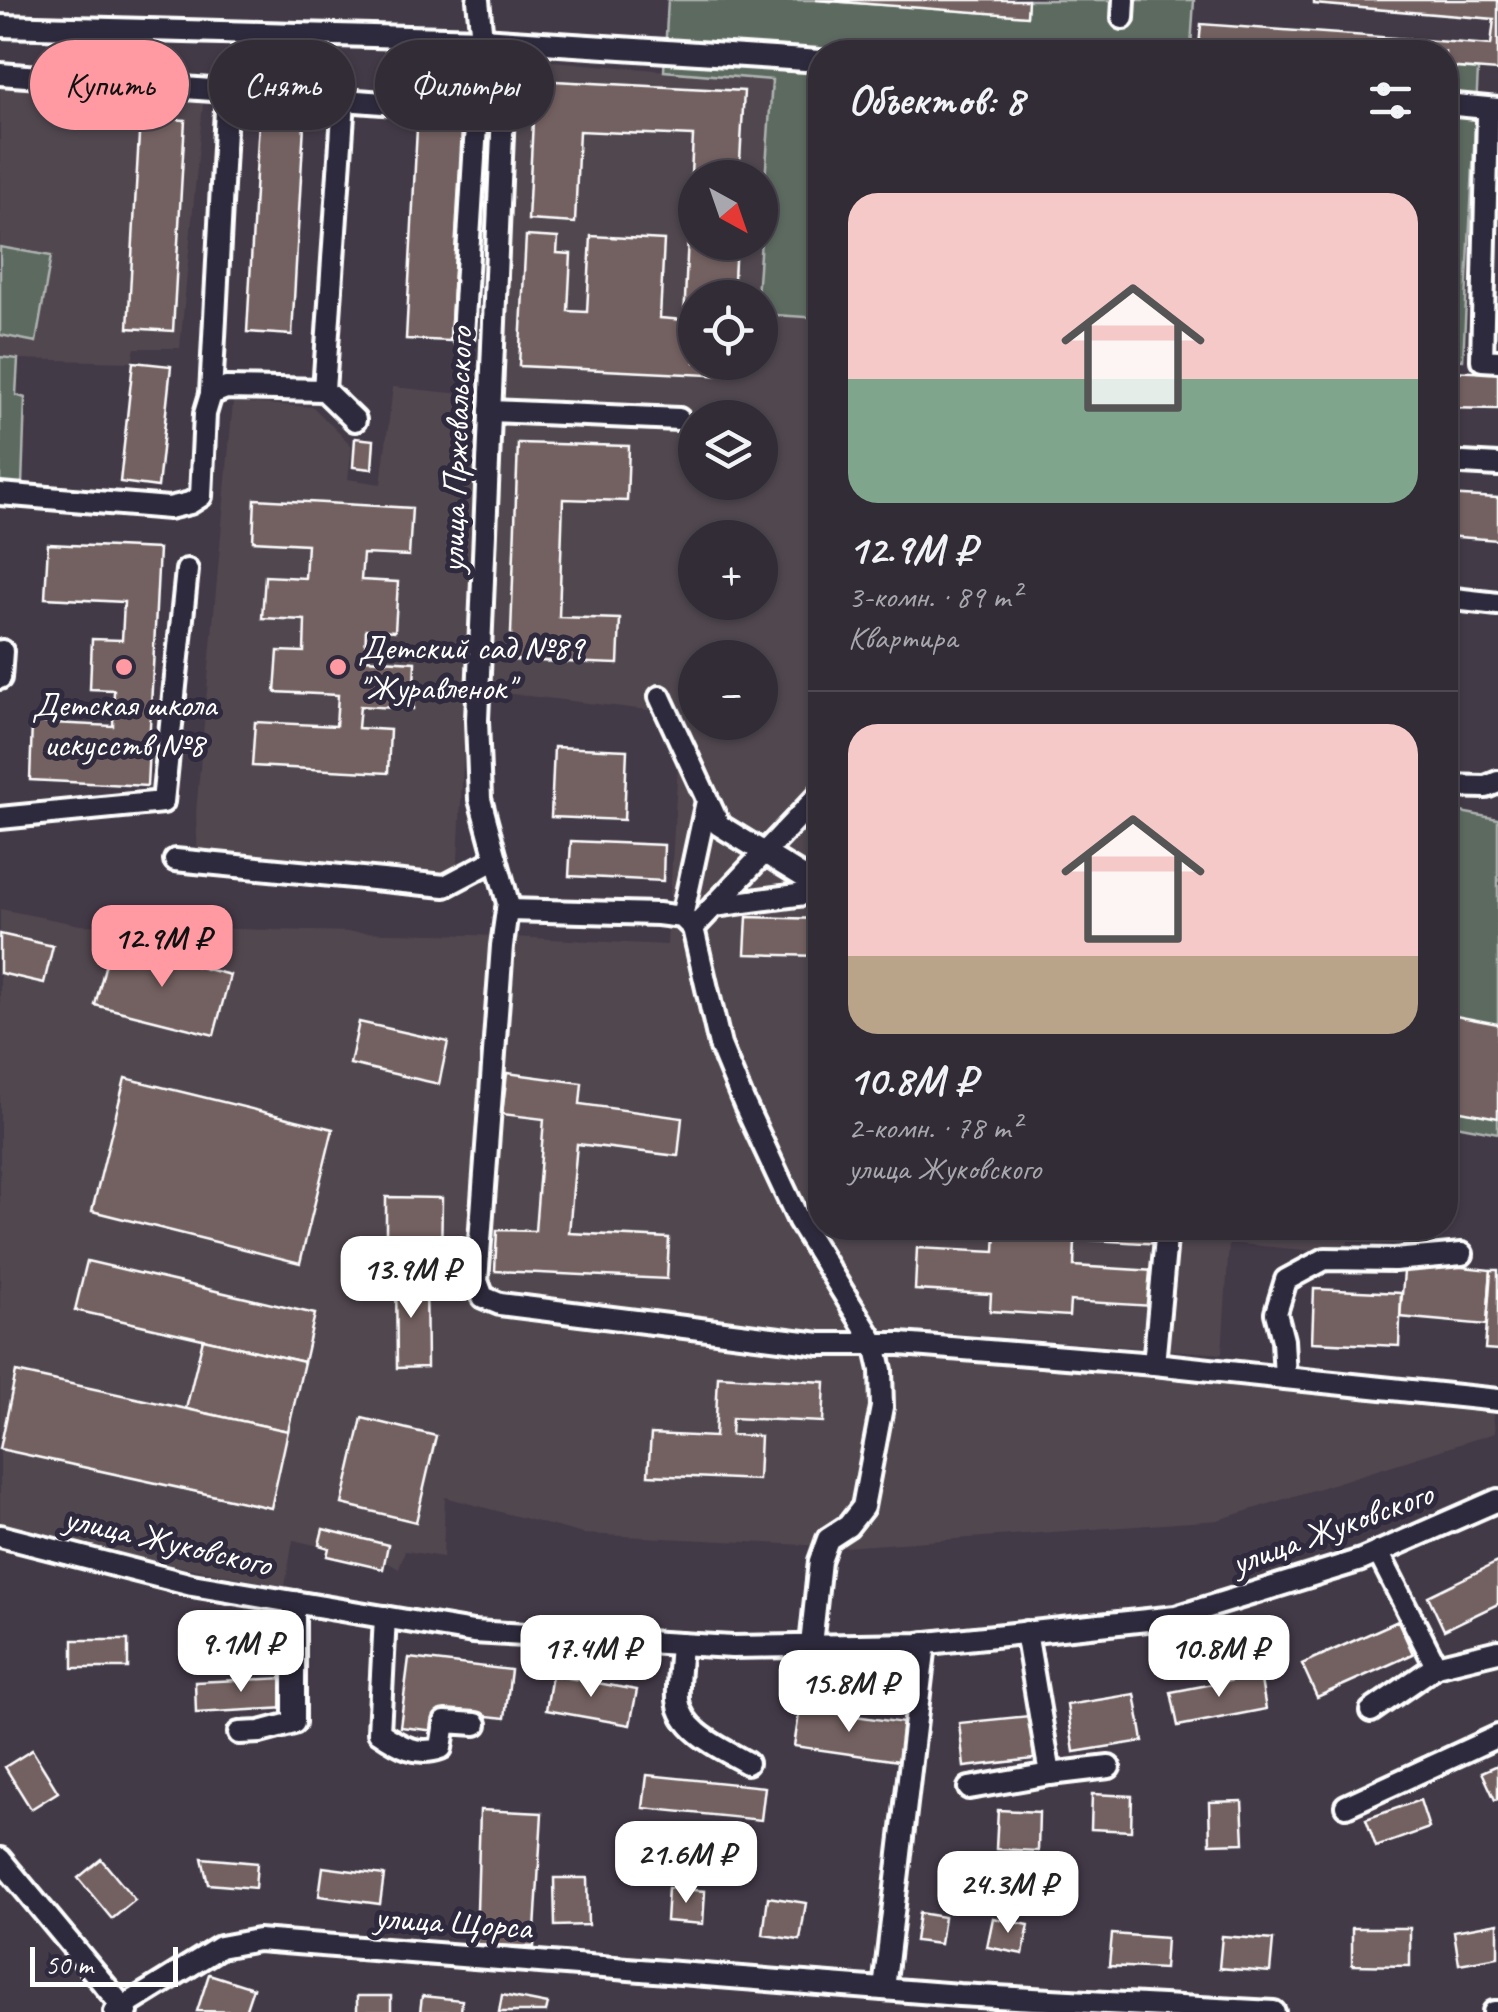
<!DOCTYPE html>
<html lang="ru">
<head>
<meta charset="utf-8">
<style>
  :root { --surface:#322c36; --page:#3a343e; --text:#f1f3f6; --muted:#a8a7ad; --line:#4d4851; --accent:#ff9aa2 }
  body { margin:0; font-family:Caveat,sans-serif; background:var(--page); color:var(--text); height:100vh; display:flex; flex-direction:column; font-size:38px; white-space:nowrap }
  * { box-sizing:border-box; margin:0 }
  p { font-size:32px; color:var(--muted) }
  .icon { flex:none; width:55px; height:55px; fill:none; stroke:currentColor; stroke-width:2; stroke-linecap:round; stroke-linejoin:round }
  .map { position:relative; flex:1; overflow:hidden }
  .panel { position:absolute; left:808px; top:40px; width:650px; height:1200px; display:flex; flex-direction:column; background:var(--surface); border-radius:40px; box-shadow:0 2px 8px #0004,0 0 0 2px var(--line) }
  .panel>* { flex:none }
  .guide { position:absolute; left:30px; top:40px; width:628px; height:90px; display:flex; gap:20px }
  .needle { width:65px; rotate:140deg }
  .tools { position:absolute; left:678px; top:160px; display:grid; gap:20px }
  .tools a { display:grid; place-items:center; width:100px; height:100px; border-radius:50%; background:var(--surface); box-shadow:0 2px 8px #0004,0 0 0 2px var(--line); font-size:50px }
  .scale { position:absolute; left:30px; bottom:25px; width:148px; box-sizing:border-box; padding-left:10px; border:5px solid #fff; border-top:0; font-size:28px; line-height:35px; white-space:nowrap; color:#fff; -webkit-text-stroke:8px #2f2a3d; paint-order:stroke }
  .price { position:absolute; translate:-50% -85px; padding:0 22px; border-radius:20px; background:#fff; color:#222; font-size:32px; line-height:65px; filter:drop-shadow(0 2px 5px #0008) }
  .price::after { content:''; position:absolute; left:50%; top:60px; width:30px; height:22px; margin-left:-15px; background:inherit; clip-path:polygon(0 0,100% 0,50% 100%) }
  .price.on { background:var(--accent); color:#111 }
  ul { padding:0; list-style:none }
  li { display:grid; align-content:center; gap:20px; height:530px; padding:0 40px }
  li+li { border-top:2px solid var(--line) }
  li span { display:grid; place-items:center; height:310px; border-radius:30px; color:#555 }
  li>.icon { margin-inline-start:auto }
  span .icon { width:180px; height:180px; fill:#fffc; stroke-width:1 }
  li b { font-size:42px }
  h2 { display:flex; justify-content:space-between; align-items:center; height:120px; padding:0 40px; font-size:42px }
  .tag { padding:0 35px; border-radius:45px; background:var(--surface); box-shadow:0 2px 8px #0004,0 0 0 2px var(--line); font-size:35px; line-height:90px }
  .tag.on { background:var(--accent); color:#111 }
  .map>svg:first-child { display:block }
</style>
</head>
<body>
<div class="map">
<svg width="1498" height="2012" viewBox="0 0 1498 2012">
  <rect width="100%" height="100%" fill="#433a48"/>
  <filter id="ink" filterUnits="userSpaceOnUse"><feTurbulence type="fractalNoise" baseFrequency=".01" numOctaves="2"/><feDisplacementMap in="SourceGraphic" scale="20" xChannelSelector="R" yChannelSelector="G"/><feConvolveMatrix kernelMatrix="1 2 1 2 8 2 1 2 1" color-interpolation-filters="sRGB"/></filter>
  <g filter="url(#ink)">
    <g fill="#51464f" fill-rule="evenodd">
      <path d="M517,58L772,80L757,297L695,298V362H760V314L820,318V1228H1349L1347,1254L1229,1243L1222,1354L924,1331L918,1357L1492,1402L1495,1433L1218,1520L844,1547L583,1534L445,1497L443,1557L405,1551L399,1569L385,1561L293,1540L285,1586L125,1556L0,1527V909L80,925L473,935L667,945L681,714L486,691ZM695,178H760V242H695ZM695,418H760V482H695ZM695,538H760V602H695ZM695,658H760V722H695Z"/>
      <polygon points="0,82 203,103 180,348 135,348 132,362 18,359 16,395 25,398 22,485 0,484"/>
      <polygon points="393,387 482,396 457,879 198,864 196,812 233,402 313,407 352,446 348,479 381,484"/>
    </g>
    <g fill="#5c6a60" stroke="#aeb4b0" stroke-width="2.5">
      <polygon points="668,0 816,0 1027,16 1028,0 1194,0 1191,47 1262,52 820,52 820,318 760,314 760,298 757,297 772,80 664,71"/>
      <polygon points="1445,67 1478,70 1463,360 1445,359"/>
      <polygon points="0,247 51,256 36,342 0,335"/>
      <polygon points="0,357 18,359 16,395 25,398 22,485 0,484"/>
      <polygon points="1445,809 1498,819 1498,1133 1445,1123"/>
    </g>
    <g fill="#736160" stroke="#fff" stroke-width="2.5">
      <polygon points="816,0 1028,0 1027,16"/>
      <polygon points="1314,0 1498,0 1498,71 1445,67 1445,52 1262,52 1199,47 1201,24 1491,45 1494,19 1314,4"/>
      <polygon points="535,80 744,91 739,178 695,178 695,194 690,194 693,136 579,131 575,223 528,220"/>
      <polygon points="140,117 185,120 173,331 128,328"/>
      <polygon points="259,121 304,124 292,335 247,332"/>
      <polygon points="417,128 462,130 450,341 406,339"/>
      <polygon points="690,194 695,194 695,242 736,242 733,298 695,298 695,362 729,362 729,376 519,366 526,236 558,238 557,253 571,254 568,311 587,312 591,236 664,240 660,318 684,320"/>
      <polygon points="133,362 171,366 158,487 120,482"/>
      <polygon points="1445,371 1498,373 1498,409 1445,408"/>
      <polygon points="355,438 374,440 372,469 353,467"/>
      <polygon points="518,443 629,446 627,501 563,499 559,617 620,619 618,664 510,660"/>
      <polygon points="1445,495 1498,498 1498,540 1445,536"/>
      <polygon points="255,499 412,508 409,556 363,554 361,580 398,582 395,631 366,629 365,659 415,662 413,709 360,706 358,728 390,730 388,773 252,766 255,722 336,726 338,695 275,692 278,651 304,652 305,620 262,618 265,576 305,578 307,544 253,541"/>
      <polygon points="48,544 159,549 147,786 30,780 32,722 113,726 114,690 90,689 92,639 122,640 124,602 45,598"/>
      <polygon points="554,747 627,750 624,820 551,817"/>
      <polygon points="571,841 664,845 663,881 569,876"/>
      <polygon points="747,917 820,919 820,956 745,954"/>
      <polygon points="0,934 53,946 44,983 0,973"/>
      <polygon points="111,944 230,975 214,1035 95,1005"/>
      <polygon points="1445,1014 1498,1024 1498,1118 1445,1108"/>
      <polygon points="359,1022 448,1042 439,1084 350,1064"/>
      <polygon points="507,1073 582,1083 580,1104 682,1118 678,1156 577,1144 569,1233 669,1238 667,1279 495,1271 497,1230 535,1231 544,1119 502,1114"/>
      <polygon points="125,1078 333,1129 300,1263 92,1211"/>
      <polygon points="386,1197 442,1198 441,1266 386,1266"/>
      <polygon points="996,1228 1161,1228 1160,1244 1075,1239 1074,1266 1155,1271 1153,1306 1070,1301 1069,1316 990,1311 991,1294 915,1290 917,1248 995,1252"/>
      <polygon points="87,1261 315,1314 304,1362 75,1310"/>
      <polygon points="1405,1261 1491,1270 1487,1325 1400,1317"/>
      <polygon points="1491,1270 1498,1270 1498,1350 1485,1349"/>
      <polygon points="396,1274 426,1274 427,1367 397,1368"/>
      <polygon points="1314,1289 1401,1293 1399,1346 1312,1342"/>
      <polygon points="203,1339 304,1362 288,1431 186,1409"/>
      <polygon points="16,1372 288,1431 271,1508 0,1449"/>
      <polygon points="718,1376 825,1382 823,1422 732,1418 731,1435 760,1436 758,1480 648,1475 651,1434 715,1437"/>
      <polygon points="362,1418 436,1436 416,1522 342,1504"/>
      <polygon points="323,1529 388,1545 383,1569 327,1556 329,1548 319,1545"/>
      <polygon points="1498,1562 1498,1604 1444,1630 1428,1596"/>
      <polygon points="1398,1621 1413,1654 1317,1697 1302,1664"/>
      <rect x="73" y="1640" width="55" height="28"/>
      <polygon points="409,1658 511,1670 505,1718 439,1711 437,1731 400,1727"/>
      <polygon points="552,1675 637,1690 630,1725 546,1710"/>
      <polygon points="1260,1675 1266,1709 1178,1726 1171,1692"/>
      <polygon points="286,1678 287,1708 196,1713 195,1682"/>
      <polygon points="1135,1694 1143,1741 1074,1752 1067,1705"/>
      <polygon points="800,1708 904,1723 899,1761 794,1746"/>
      <polygon points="1029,1716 1034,1759 964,1767 959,1723"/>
      <polygon points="32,1750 58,1792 31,1809 5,1767"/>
      <polygon points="1498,1765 1498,1799 1495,1800 1482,1772"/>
      <polygon points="647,1775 765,1787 761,1820 643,1808"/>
      <polygon points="1092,1794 1132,1796 1131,1831 1091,1829"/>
      <polygon points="1420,1800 1429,1828 1376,1847 1366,1819"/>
      <polygon points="1242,1801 1244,1843 1210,1844 1209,1802"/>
      <polygon points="480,1810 542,1813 534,1947 476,1944"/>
      <polygon points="998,1810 1039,1812 1038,1851 996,1849"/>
      <polygon points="202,1858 257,1863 255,1888 208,1884"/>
      <polygon points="101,1859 135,1900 112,1919 78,1878"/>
      <polygon points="323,1867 384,1875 380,1904 319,1896"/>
      <polygon points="554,1878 587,1878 588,1925 555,1926"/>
      <polygon points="668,1888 705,1891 703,1924 666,1921"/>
      <polygon points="768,1897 806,1903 800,1940 763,1935"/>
      <polygon points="919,1913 944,1917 940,1944 915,1941"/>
      <polygon points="993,1918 1029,1925 1023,1954 987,1947"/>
      <polygon points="1498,1923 1498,1957 1459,1964 1454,1931"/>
      <polygon points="1352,1928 1410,1928 1410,1966 1352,1965"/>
      <polygon points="1112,1934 1166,1938 1164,1969 1109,1966"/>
      <polygon points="1222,1936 1273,1940 1270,1972 1219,1968"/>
      <polygon points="209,1974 253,1988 245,2012 197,2011"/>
      <polygon points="502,1995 548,2004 546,2012 499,2012"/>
      <rect x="357" y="1996" width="34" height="16"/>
      <polygon points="422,1996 462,2000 461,2012 420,2012"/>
    </g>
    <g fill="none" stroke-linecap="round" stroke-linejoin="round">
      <g stroke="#fff" stroke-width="28">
        <g id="minor">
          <polyline points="478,0 482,39"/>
          <polyline points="1123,18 1124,0"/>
          <polyline points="0,26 482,39 820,61"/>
          <polyline points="506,41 477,720 480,799 508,903 502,946 477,1281 483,1297 500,1304 820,1344 900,1344 1154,1364"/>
          <polyline points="0,74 502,112"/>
          <polyline points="1445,104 1498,109"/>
          <polyline points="1488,116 1482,360 1498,361"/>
          <polyline points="463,335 477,110"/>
          <polyline points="324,390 344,100"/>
          <polyline points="211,394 227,91"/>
          <polyline points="490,411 679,419"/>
          <polyline points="1445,462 1498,465"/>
          <polyline points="0,494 169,508 190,503 201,496 205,414 211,394 226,388 324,390 355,420"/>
          <polyline points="1445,598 1498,604"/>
          <polyline points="0,678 2,651"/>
          <polyline points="660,697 719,825 820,887"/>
          <polyline points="820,728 820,730"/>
          <polyline points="1445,786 1486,787 1498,782"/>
          <polyline points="0,818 163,802 187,570"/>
          <polyline points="175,860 445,886 496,859"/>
          <polyline points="714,906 820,892"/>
          <polyline points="507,910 658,914 682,917 693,928 720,1045 744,1103 799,1221 875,1344 881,1370 882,1407 863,1507 848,1526 828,1539 820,1561 811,1645"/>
          <polyline points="682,917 707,801"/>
          <polyline points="693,928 820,794"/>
          <polyline points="1167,1228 1154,1364 1285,1378"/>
          <polyline points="1462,1254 1394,1260 1325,1259 1286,1280 1276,1313 1283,1340 1285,1378 1498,1400"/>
          <polyline points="0,1536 192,1585 473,1632 732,1647 918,1644 1176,1617 1361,1560 1498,1500"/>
          <path d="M385,1617L379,1732C398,1745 417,1757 441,1748L445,1722L476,1724"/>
          <path d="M681,1644C680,1662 677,1682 678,1700C681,1732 723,1749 747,1763"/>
          <polyline points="1436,1666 1498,1651"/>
          <polyline points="1371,1711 1436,1666 1378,1552"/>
          <polyline points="239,1733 260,1732 294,1723 294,1602"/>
          <polyline points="1050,1774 1109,1767"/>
          <polyline points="969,1788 1050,1774 1026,1632"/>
          <polyline points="1346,1806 1498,1736"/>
          <polyline points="0,1859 127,2012"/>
          <polyline points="884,1989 925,1643"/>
          <polyline points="115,2012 220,1947 258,1940 959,1995 1274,2012"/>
          <polyline points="1494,2012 1498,2012"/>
        </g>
      </g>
      <use href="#minor" stroke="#2f2a3d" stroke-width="20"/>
    </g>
  </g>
  <g fill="#ff9aa2" stroke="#2f2a3d" stroke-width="4">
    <circle cx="124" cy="667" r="10"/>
    <circle cx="338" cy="667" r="10"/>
  </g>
  <g text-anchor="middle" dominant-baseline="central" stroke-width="10" stroke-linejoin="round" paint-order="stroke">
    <g font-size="35" fill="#fff" stroke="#2f2a3d">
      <text transform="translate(456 450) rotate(-88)">улица Пржевальского</text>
      <text transform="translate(1332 1528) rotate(-20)">улица Жуковского</text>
      <text transform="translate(168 1541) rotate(13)">улица Жуковского</text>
      <text transform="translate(453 1922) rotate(4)">улица Щорса</text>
    </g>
    <g font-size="35" fill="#fff" stroke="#2f2a3d" text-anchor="start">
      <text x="358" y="647">Детский сад №89<tspan x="358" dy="40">"Журавленок"</tspan></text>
      <text x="124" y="704" text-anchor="middle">Детская школа<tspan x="124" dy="40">искусств №8</tspan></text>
    </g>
  </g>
</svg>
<div class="tools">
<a><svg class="needle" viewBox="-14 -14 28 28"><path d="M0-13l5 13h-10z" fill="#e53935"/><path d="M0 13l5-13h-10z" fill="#a8a7ad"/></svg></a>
<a><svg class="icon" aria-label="locate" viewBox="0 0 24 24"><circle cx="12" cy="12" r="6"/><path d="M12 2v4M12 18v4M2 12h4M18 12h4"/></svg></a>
<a><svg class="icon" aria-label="layers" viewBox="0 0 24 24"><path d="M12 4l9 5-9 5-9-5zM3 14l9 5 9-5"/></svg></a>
<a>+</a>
<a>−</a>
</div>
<div class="scale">50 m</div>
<b class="price on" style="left:162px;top:990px">12.9M ₽</b>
<b class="price" style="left:411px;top:1321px">13.9M ₽</b>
<b class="price" style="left:241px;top:1695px">9.1M ₽</b>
<b class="price" style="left:591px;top:1700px">17.4M ₽</b>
<b class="price" style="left:1219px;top:1700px">10.8M ₽</b>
<b class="price" style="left:849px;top:1735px">15.8M ₽</b>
<b class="price" style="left:686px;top:1906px">21.6M ₽</b>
<b class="price" style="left:1008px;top:1936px">24.3M ₽</b>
<div class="guide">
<a class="tag on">Купить</a>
<a class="tag">Снять</a>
<a class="tag">Фильтры</a>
</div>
<section class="panel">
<h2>Объектов: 8<svg class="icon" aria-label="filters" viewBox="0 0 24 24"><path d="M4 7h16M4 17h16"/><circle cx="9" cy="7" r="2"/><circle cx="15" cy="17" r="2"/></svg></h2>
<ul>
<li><span style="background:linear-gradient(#f6c9c9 60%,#7fa58c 0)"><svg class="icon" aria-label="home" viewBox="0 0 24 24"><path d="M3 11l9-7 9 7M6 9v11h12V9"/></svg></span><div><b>12.9M ₽</b><p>3-комн. · 89 m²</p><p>Квартира</p></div></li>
<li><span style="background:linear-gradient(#f6c9c9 75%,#b9a48a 0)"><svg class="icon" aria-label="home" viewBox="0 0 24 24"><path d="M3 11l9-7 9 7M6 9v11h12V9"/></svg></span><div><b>10.8M ₽</b><p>2-комн. · 78 m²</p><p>улица Жуковского</p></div></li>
</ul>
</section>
</div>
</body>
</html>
